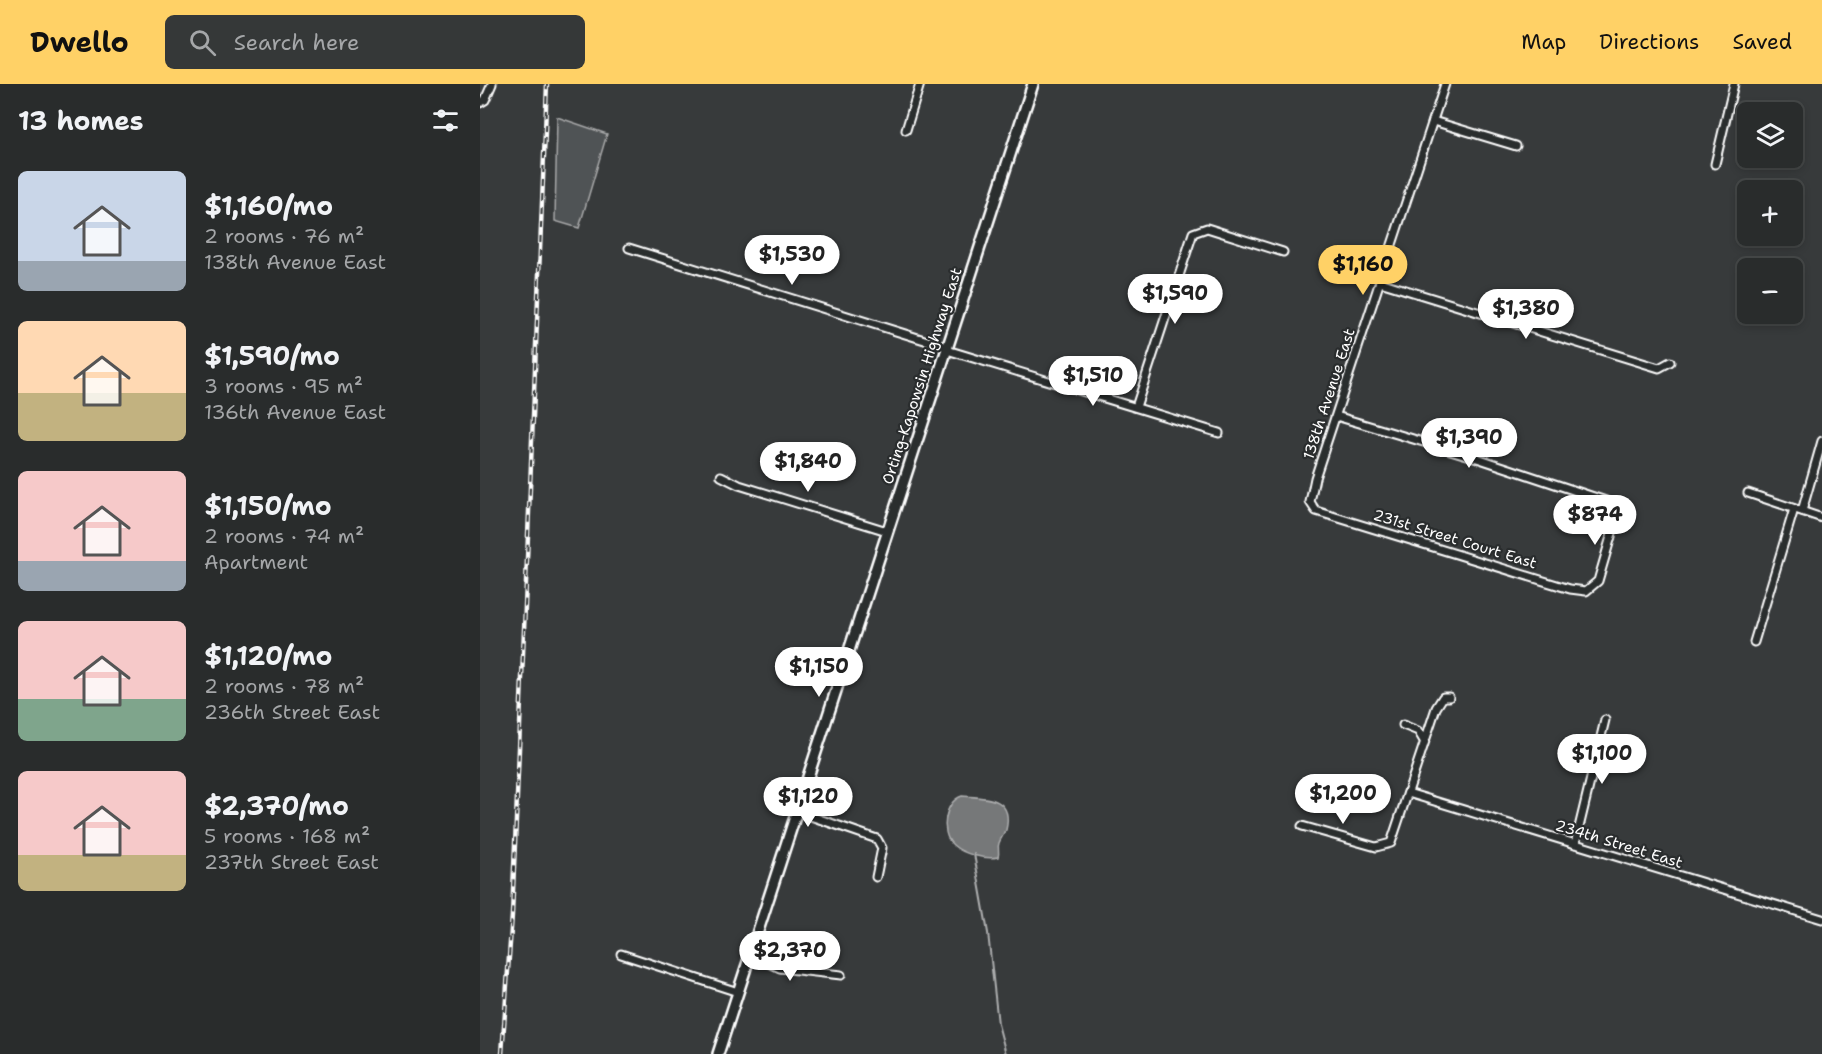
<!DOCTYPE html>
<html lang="en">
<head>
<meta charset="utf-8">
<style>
  :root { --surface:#292c2c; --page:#353838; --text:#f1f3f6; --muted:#a5a7a9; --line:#454848; --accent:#ffd166 }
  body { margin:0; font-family:"Shantell Sans",sans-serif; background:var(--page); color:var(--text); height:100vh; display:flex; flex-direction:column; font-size:22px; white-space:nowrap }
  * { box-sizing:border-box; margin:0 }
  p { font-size:20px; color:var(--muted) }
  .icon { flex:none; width:33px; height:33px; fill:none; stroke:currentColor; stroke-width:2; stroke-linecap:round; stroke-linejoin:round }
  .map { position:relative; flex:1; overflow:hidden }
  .drawer { display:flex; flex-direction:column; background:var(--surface); width:480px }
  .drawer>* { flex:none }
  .tools { position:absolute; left:1257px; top:18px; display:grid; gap:12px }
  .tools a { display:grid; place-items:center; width:66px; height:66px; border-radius:9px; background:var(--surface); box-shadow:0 3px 9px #0003,0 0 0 2px var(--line); font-size:30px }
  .price { position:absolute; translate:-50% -51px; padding:0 14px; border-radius:21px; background:#fff; color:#222; font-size:20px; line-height:39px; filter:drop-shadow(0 2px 3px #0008) }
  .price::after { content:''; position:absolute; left:50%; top:36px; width:18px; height:14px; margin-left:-9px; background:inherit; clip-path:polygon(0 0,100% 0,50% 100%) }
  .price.on { background:var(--accent); color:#111 }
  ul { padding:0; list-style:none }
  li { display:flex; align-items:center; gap:18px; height:150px; padding:0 18px }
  li span { display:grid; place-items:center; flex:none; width:168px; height:120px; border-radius:9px; color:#555 }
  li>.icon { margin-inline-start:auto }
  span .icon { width:72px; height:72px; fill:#fffc; stroke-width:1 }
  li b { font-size:26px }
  h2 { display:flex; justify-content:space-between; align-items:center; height:72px; padding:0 18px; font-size:26px }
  header { display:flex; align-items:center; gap:36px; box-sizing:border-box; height:84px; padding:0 30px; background:var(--accent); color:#111 }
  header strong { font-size:28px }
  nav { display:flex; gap:33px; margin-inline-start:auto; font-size:21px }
  .search { width:420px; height:54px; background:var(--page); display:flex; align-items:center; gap:15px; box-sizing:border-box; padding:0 21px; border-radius:9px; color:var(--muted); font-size:22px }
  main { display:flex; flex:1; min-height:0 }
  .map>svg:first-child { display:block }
</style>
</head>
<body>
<header>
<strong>Dwello</strong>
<div class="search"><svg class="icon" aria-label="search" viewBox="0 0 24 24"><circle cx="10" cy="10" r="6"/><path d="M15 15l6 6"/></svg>Search here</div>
<nav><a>Map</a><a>Directions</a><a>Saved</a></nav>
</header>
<main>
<section class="drawer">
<h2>13 homes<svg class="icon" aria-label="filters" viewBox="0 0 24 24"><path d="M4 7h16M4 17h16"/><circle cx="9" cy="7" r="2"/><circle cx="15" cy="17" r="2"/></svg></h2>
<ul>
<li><span style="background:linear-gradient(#c9d6e8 75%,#9aa5b1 0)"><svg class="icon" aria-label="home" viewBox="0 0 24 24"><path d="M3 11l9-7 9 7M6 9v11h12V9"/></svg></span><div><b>$1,160/mo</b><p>2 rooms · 76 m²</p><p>138th Avenue East</p></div></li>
<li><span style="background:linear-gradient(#ffd9b3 60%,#c2b280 0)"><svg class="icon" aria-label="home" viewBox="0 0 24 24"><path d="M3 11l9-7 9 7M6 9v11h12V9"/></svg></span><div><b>$1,590/mo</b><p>3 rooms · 95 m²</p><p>136th Avenue East</p></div></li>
<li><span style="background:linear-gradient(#f6c9c9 75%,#9aa5b1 0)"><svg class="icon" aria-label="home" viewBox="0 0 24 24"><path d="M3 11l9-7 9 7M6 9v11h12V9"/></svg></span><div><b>$1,150/mo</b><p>2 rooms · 74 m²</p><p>Apartment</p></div></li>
<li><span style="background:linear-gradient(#f6c9c9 65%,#7fa58c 0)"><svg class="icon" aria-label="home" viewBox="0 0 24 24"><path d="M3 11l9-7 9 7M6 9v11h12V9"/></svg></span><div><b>$1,120/mo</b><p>2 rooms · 78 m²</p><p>236th Street East</p></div></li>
<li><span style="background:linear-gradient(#f6c9c9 70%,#c2b280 0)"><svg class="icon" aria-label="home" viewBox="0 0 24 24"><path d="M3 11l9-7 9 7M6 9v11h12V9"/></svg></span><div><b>$2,370/mo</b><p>5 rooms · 168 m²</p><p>237th Street East</p></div></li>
</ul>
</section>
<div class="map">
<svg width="1342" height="970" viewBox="0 0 1342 970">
  <rect width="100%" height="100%" fill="#373a3b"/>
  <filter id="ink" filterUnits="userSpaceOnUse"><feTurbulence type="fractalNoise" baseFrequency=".0167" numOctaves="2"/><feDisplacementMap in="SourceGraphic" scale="12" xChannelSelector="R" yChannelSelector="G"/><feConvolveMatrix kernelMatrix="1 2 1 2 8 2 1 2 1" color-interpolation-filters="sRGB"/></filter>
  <g filter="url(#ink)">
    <polygon fill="#505354" stroke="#a8a9aa" stroke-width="1.5" points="77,33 127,50 99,144 75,137"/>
    <path fill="#767879" stroke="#adaeaf" stroke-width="1.5" d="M482,712C506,714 534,712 526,746C524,750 521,754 519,759C517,764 520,767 518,773C505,776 483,770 473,761C459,748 465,717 482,712Z"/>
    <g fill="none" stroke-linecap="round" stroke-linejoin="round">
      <polyline stroke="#adaeaf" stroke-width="2" points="494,770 508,849 518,940 526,970"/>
      <g stroke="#fff" stroke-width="11">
        <g id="street">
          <polyline points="0,19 5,16 12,0"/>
          <polyline points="953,37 1036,62"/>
          <polyline points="426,46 440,0"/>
          <polyline points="1235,80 1254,0"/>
          <polyline points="149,164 467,263"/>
          <polyline points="900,198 1179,284 1190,278"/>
          <polyline points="467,266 739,349"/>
          <polyline points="656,323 713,149 727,144 803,168"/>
          <polyline points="856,332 997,374 1132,419 1137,432 1118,497 1106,507 1090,505 836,427 830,418 835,394 965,0"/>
          <polyline points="241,392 259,401 407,447"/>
          <polyline points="1268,409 1342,434"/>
          <polyline points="1322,427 1342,357"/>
          <polyline points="1274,558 1314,425"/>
          <polyline points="923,641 938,647 944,657"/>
          <polyline points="928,709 1342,835"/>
          <polyline points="316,727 397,755 402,764 396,793"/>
          <polyline points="822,742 896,763 911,759 956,624 963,613 969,613"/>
          <polyline points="1095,760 1125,636"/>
          <polyline points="141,870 258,908"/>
          <polyline points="270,870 300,884 361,891"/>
        </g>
      </g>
      <g stroke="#fff" stroke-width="14">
        <polyline id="secondary" points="238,970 553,0"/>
      </g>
      <use href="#street" stroke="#2a2d2e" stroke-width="7"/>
      <use href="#secondary" stroke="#2a2d2e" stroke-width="9"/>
      <g stroke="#fff" stroke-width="4.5">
        <polyline id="rail" points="22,970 32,831 67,0"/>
      </g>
      <use href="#rail" stroke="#2a2d2e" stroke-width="2" stroke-dasharray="7" stroke-linecap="butt"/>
    </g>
  </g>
  <g text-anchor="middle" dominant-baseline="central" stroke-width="4.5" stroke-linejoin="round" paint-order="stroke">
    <g font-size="15" fill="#fff" stroke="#2a2d2e">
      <text transform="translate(442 292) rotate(-72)">Orting-Kapowsin Highway East</text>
      <text transform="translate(849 310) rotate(-72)">138th Avenue East</text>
      <text transform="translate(975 455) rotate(17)">231st Street Court East</text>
      <text transform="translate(1139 760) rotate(17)">234th Street East</text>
    </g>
  </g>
</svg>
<div class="tools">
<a><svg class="icon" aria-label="layers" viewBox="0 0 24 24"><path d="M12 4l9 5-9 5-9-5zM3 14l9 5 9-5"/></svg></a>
<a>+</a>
<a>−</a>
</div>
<b class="price" style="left:312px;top:202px">$1,530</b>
<b class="price on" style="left:883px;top:212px">$1,160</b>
<b class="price" style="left:695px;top:241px">$1,590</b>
<b class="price" style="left:1046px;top:256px">$1,380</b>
<b class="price" style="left:613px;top:323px">$1,510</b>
<b class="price" style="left:989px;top:385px">$1,390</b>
<b class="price" style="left:328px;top:409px">$1,840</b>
<b class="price" style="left:1115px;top:462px">$874</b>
<b class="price" style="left:339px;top:614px">$1,150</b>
<b class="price" style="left:1122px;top:701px">$1,100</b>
<b class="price" style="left:863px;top:741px">$1,200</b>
<b class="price" style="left:328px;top:744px">$1,120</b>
<b class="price" style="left:310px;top:898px">$2,370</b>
</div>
</main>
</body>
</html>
